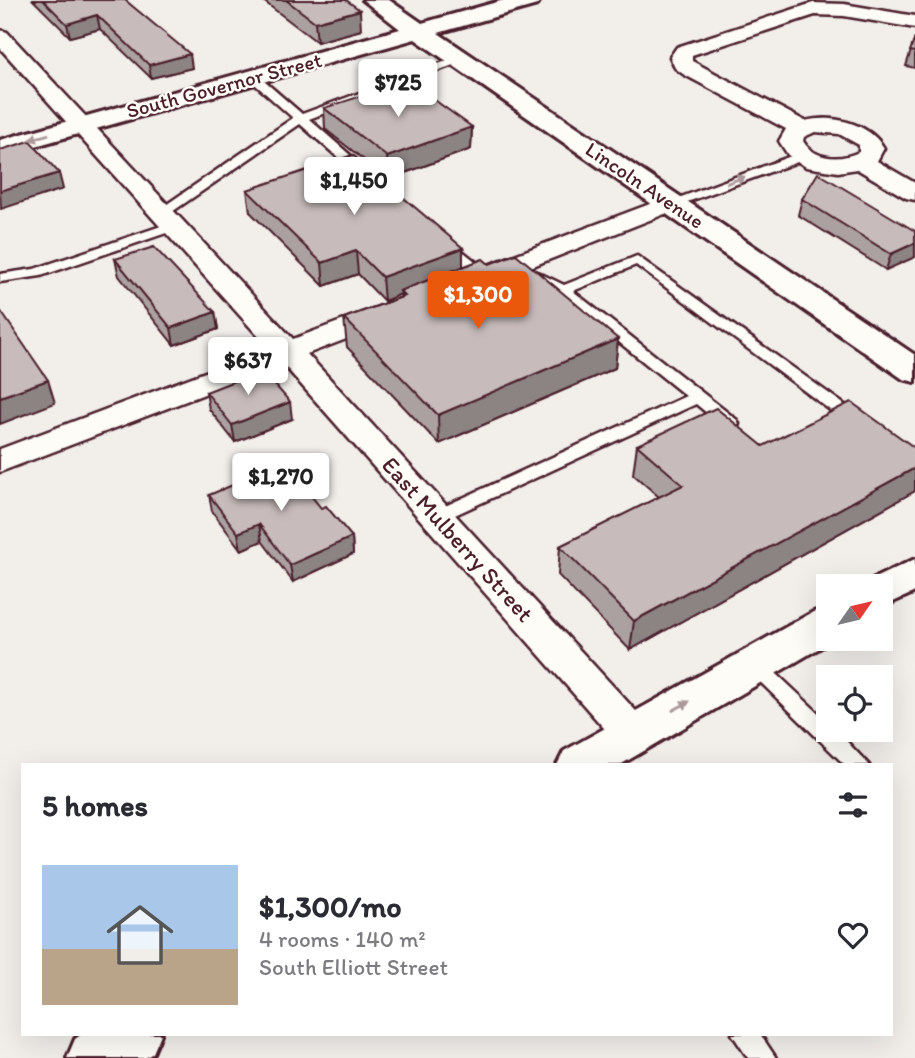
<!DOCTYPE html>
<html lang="en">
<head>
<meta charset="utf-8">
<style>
  :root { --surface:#fff; --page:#f2f2f3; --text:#2b2b33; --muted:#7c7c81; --line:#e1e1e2; --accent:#ea580c }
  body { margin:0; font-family:Itim,sans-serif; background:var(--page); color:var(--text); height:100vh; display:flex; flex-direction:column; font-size:26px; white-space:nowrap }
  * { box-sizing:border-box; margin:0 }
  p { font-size:23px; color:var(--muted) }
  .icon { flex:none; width:38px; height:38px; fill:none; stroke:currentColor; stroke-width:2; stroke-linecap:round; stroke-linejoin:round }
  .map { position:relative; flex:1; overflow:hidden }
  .drawer { position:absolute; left:21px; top:763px; width:872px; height:273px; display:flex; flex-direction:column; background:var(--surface); border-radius:0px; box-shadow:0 7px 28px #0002 }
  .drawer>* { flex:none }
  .needle { width:46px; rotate:56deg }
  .buttons { position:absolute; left:816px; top:574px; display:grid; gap:14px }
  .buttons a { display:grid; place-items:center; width:77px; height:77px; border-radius:0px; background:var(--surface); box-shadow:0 7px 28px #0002; font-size:35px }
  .price { position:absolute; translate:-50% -60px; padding:0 16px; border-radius:7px; background:#fff; color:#222; font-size:23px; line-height:46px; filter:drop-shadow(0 2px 4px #0008) }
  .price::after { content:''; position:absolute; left:50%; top:42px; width:21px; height:16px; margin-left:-10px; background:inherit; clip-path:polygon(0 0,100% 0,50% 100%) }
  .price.current { background:var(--accent); color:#fff }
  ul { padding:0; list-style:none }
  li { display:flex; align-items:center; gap:21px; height:175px; padding:0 21px }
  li+li { border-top:2px solid var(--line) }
  li span { display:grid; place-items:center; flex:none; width:196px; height:140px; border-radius:0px; color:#555 }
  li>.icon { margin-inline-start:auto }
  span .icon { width:84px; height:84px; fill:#fffc; stroke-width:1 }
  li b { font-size:30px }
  h2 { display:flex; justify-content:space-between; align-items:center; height:84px; padding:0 21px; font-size:30px }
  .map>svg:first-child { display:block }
</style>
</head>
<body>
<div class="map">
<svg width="915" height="1058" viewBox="0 0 915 1058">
  <rect width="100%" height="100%" fill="#f2efeb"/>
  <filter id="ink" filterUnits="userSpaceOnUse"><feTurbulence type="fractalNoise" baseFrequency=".0143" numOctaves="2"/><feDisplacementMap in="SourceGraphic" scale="14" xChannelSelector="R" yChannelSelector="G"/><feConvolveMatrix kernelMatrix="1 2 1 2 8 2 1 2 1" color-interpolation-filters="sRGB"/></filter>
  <g filter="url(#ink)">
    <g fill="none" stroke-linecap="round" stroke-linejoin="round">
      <g stroke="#4a1f2b" stroke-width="5">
        <g id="lane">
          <polygon points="460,56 466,59 464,61 309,119 366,169 366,175 358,175 300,124 166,216 161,217 154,213 293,118 249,79 249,75 257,75 302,114"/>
          <polygon points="802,152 806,153 806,159 676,206 671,207 665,203"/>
          <polygon points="173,222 178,223 178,229 41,276 0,282 0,274 34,269"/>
          <polygon points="445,237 490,273 490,279 480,279 440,244 440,238"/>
          <path d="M637,256L852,410L854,414C849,422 837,426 828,424L826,420L834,413L636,265L573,291L737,420L739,424L737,428H725L696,404L444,520H432L429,516L432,512L686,396L558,293L526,274L533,270L564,285Z"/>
          <polygon points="754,656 761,659 828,722 828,730 836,730 869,765 845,765 747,669 744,664 747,659"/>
          <polygon points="732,1034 760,1034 776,1058 748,1058"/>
        </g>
      </g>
      <g stroke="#4a1f2b" stroke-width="5">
        <g id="street">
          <path d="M813,3L844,4L915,16V28L844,16L815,15L692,55V61L805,121C832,114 869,123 884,148L877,161L915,183V200L906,198L857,169L838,172L806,167L788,155L779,141L786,129L683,74L675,68L670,57L677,47ZM815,132L839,134L859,145V152C840,161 814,160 803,141L804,137Z"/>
          <polygon points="0,30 7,32 293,339 379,307 389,305 399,307 403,313 399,319 307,354 646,722 651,733 646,744 632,749 618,744 283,364 0,472 0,449 269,348 0,48"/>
          <polygon points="671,196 680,198 683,203 680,208 490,283 481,285 472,283 468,277 472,271"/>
        </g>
      </g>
      <g stroke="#4a1f2b" stroke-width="6">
        <g id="secondary">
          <polygon points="363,0 389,0 422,23 504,0 540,0 537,5 438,33 915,355 915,382 903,379 415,39 0,156 0,140 400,29"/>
          <polygon points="915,559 915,592 880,608 880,586 863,586 866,582"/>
          <polygon points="828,607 828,639 835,639 620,765 557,765 564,751 813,612"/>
          <polygon points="82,1034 161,1034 153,1053 145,1058 67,1058 75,1039"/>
        </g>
      </g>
      <use href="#lane" fill="#fdfcf7" fill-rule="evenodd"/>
      <use href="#street" fill="#fdfcf7" fill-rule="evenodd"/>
      <use href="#secondary" fill="#fdfcf7" fill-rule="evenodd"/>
    </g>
    <g fill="#aca1a1" stroke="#4a1f2b" stroke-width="2">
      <polygon points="33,0 125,0 192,68 151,78 100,29 70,37"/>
      <polygon points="262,0 346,0 361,30 317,42"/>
      <polygon points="915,38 915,68 906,66"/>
      <polygon points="324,108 472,127 471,149 388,179 325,129"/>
      <polygon points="247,190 463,248 463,267 489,264 618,339 615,368 439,444 347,347 344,318 401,297 401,294 384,301 358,274 324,286 250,212"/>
      <polygon points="802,199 915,231 886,270 798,215"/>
      <polygon points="115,259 215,312 218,329 174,345 119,276"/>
      <polygon points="206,392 292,419 235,442 209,409"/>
      <polygon points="637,445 915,448 915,491 630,650 558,575 560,546 659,497 633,474"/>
      <polygon points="209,495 321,508 352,537 353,554 293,582 262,541 241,550 212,511"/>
    </g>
    <g fill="#8c8383" stroke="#4a1f2b" stroke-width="2">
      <polygon points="360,10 361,30 317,42 315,22"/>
      <polygon points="97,15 100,29 70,37 67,24"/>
      <polygon points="190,54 192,68 151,78 149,65"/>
      <polygon points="472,127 471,149 388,179 387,157"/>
      <polygon points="59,173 63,189 1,209 0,191"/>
      <polygon points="915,243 915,257 886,270 891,254"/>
      <polygon points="463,248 463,271 400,291 401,294 384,301 382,277"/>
      <polygon points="356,251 358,274 324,286 322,263"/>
      <polygon points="215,312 218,329 174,345 171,328"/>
      <polygon points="618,339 615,368 439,444 438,415"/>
      <polygon points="48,380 55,403 0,424 0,397"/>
      <polygon points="290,402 292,419 235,442 232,425"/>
      <polygon points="915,468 915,491 630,650 634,621"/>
      <polygon points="259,524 262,541 241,550 238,533"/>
      <polygon points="352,537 353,554 293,582 290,565"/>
    </g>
    <g fill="#c8bbbb" stroke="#4a1f2b" stroke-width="2">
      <polygon points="43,0 125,0 190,54 149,65 97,15 67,24"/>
      <polygon points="286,0 346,0 360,10 315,22"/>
      <polygon points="915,38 915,52 910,51"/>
      <polygon points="408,81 472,127 387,157 324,108"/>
      <polygon points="30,141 59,173 0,191 0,150"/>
      <polygon points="353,155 463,248 382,277 356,251 322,263 247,190"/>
      <polygon points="818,173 915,231 915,243 891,254 802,199"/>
      <polygon points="154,247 215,312 171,328 115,259"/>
      <polygon points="516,254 618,339 438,415 344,318 405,296 400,291 483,259 489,264"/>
      <polygon points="0,310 48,380 0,397"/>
      <polygon points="262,370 290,402 232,425 206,392"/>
      <polygon points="851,402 915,448 915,468 634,621 560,546 683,485 637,445 716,408 763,446"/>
      <polygon points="285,463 321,508 326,506 352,537 290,565 259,524 238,533 209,495"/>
    </g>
    <defs><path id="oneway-solid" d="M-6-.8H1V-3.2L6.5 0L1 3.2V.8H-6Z" transform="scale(1.75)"/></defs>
    <g fill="#ac999b">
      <use href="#oneway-solid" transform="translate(39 137) rotate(164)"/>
      <use href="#oneway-solid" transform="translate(736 180) rotate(-20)"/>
      <use href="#oneway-solid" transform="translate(681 706) rotate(-29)"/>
    </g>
  </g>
  <g text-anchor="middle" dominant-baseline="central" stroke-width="5" stroke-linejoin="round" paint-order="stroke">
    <g font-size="21" fill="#4a1f2b" stroke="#fdfcf7">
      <text transform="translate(224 85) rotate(-15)">South Governor Street</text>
      <text transform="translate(645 185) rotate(34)">Lincoln Avenue</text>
    </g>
    <g font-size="24" fill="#4a1f2b" stroke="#fdfcf7">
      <text transform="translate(458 539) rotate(48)">East Mulberry Street</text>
    </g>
  </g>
</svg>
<div class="buttons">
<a><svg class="needle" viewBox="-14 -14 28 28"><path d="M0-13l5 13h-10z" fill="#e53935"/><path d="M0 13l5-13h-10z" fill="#7c7c81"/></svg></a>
<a><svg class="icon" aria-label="locate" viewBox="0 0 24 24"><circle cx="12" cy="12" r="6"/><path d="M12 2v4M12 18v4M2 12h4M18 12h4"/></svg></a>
</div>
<b class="price" style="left:398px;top:119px">$725</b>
<b class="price" style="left:354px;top:217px">$1,450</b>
<b class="price current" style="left:478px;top:331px">$1,300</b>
<b class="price" style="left:248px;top:397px">$637</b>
<b class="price" style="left:281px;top:513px">$1,270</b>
<section class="drawer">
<h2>5 homes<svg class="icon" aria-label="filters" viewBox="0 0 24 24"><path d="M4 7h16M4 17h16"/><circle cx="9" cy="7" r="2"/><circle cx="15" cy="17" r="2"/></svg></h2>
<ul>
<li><span style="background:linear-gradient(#a9c7e8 60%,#b9a48a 0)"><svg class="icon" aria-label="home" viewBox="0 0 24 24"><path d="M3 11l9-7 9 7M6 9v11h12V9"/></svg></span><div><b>$1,300/mo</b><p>4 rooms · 140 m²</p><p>South Elliott Street</p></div><svg class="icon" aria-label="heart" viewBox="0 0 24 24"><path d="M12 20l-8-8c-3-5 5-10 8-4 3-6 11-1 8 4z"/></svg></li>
</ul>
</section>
</div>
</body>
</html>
